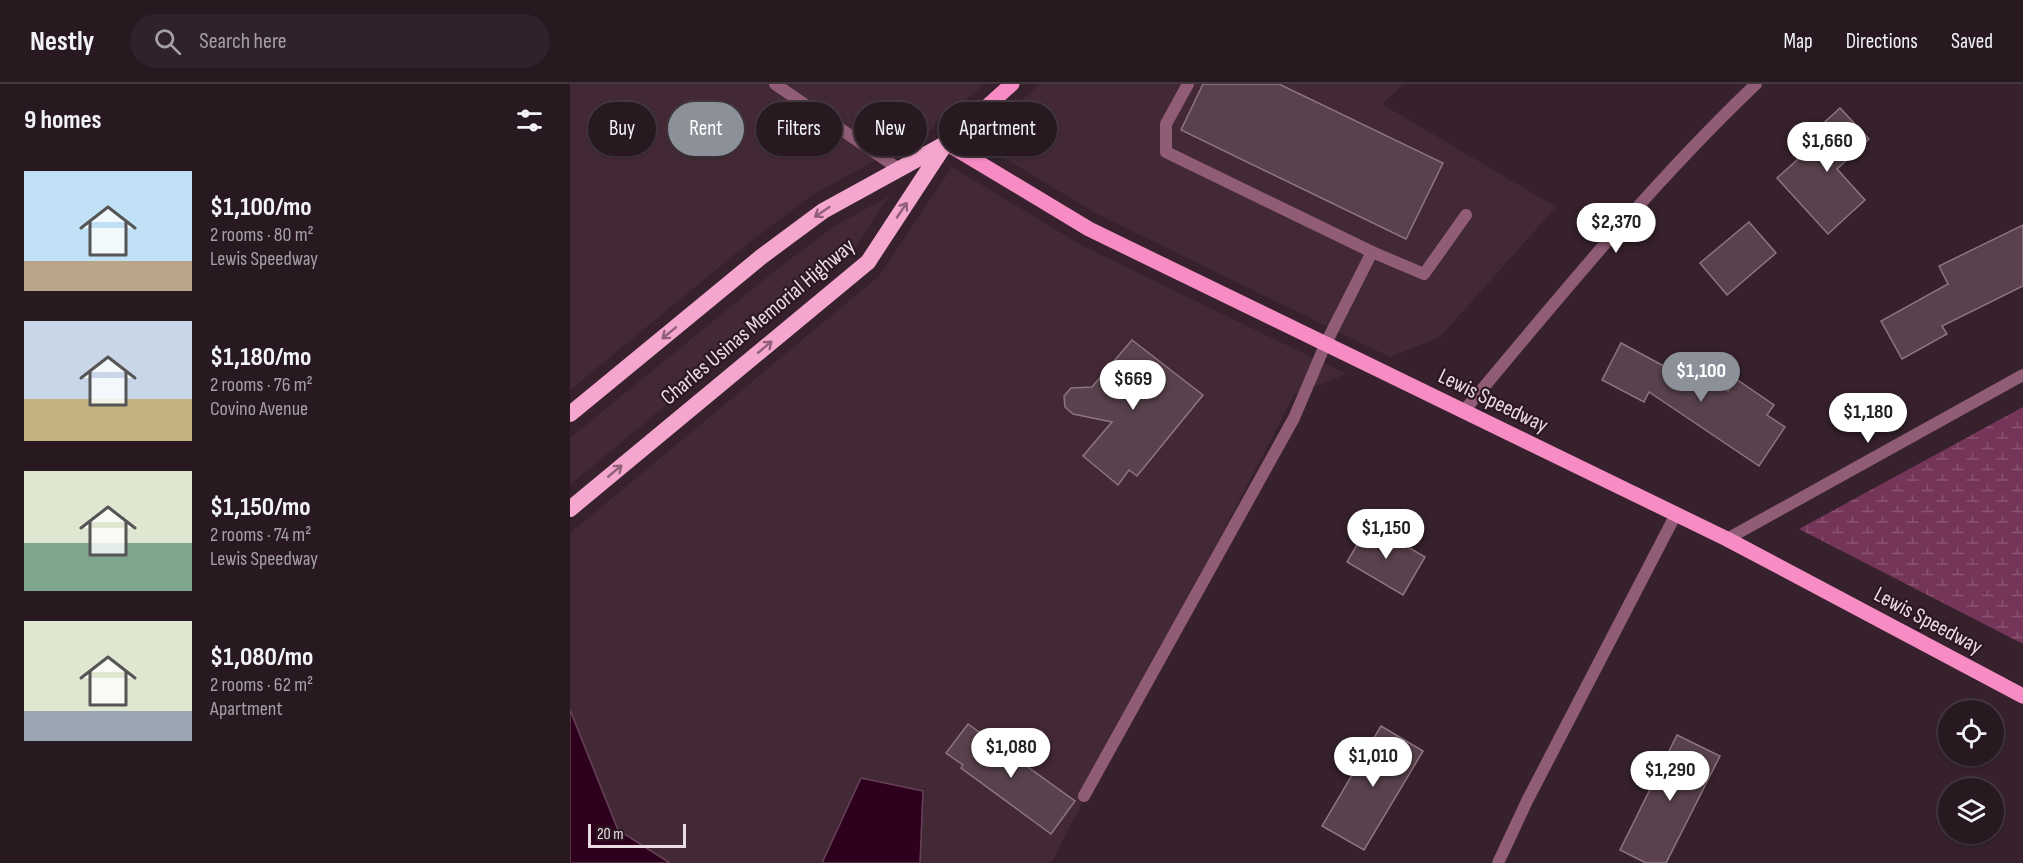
<!DOCTYPE html>
<html lang="en">
<head>
<meta charset="utf-8">
<style>
  :root { --surface:#281921; --page:#30222a; --text:#f1f3f6; --muted:#a5a0a5; --line:#44383f; --accent:#8c9099 }
  body { margin:0; font-family:"Sofia Sans Condensed",sans-serif; background:var(--page); color:var(--text); height:100vh; display:flex; flex-direction:column; font-size:22px; white-space:nowrap }
  * { box-sizing:border-box; margin:0 }
  p { font-size:20px; color:var(--muted) }
  .icon { flex:none; width:33px; height:33px; fill:none; stroke:currentColor; stroke-width:2; stroke-linecap:round; stroke-linejoin:round }
  .map { position:relative; flex:1; overflow:hidden }
  .sheet { display:flex; flex-direction:column; background:var(--surface); width:570px }
  .sheet>* { flex:none }
  .top-card { position:absolute; left:18px; top:18px; width:570px; height:54px; display:flex; gap:12px }
  .controls { position:absolute; left:1368px; top:616px; display:grid; gap:12px }
  .controls a { display:grid; place-items:center; width:66px; height:66px; border-radius:50%; background:var(--surface); box-shadow:0 2px 4px #0004,0 0 0 2px var(--line); font-size:30px }
  .scale { position:absolute; left:18px; bottom:15px; width:98px; box-sizing:border-box; padding-left:6px; border:3px solid #e9dbe1; border-top:0; font-size:16px; line-height:21px; white-space:nowrap; color:#e9dbe1; -webkit-text-stroke:4px #2c1822; paint-order:stroke }
  .price { position:absolute; translate:-50% -51px; padding:0 14px; border-radius:21px; background:#fff; color:#222; font-size:20px; line-height:39px; filter:drop-shadow(0 2px 3px #0008) }
  .price::after { content:''; position:absolute; left:50%; top:36px; width:18px; height:14px; margin-left:-9px; background:inherit; clip-path:polygon(0 0,100% 0,50% 100%) }
  .price.on { background:var(--accent); color:#fff }
  ul { padding:0; list-style:none }
  li { display:flex; align-items:center; gap:18px; height:150px; padding:0 24px }
  li span { display:grid; place-items:center; flex:none; width:168px; height:120px; border-radius:0px; color:#555 }
  li>.icon { margin-inline-start:auto }
  span .icon { width:72px; height:72px; fill:#fffc; stroke-width:1 }
  li b { font-size:26px }
  h2 { display:flex; justify-content:space-between; align-items:center; height:72px; padding:0 24px; font-size:26px }
  .chip { padding:0 21px; border-radius:27px; background:var(--surface); box-shadow:0 2px 4px #0004,0 0 0 2px var(--line); font-size:21px; line-height:54px }
  .chip.on { background:var(--accent); color:#fff }
  header { display:flex; align-items:center; gap:36px; box-sizing:border-box; height:84px; padding:0 30px; background:var(--surface); border-bottom:2px solid var(--line) }
  header strong { font-size:28px }
  nav { display:flex; gap:33px; margin-inline-start:auto; font-size:21px }
  .search { width:420px; height:54px; background:var(--page); display:flex; align-items:center; gap:15px; box-sizing:border-box; padding:0 21px; border-radius:33px; color:var(--muted); font-size:22px }
  main { display:flex; flex:1; min-height:0 }
  .map>svg:first-child { display:block }
</style>
</head>
<body>
<header>
<strong>Nestly</strong>
<div class="search"><svg class="icon" aria-label="search" viewBox="0 0 24 24"><circle cx="10" cy="10" r="6"/><path d="M15 15l6 6"/></svg>Search here</div>
<nav><a>Map</a><a>Directions</a><a>Saved</a></nav>
</header>
<main>
<section class="sheet">
<h2>9 homes<svg class="icon" aria-label="filters" viewBox="0 0 24 24"><path d="M4 7h16M4 17h16"/><circle cx="9" cy="7" r="2"/><circle cx="15" cy="17" r="2"/></svg></h2>
<ul>
<li><span style="background:linear-gradient(#bfe0f5 75%,#b9a48a 0)"><svg class="icon" aria-label="home" viewBox="0 0 24 24"><path d="M3 11l9-7 9 7M6 9v11h12V9"/></svg></span><div><b>$1,100/mo</b><p>2 rooms · 80 m²</p><p>Lewis Speedway</p></div></li>
<li><span style="background:linear-gradient(#c9d6e8 65%,#c2b280 0)"><svg class="icon" aria-label="home" viewBox="0 0 24 24"><path d="M3 11l9-7 9 7M6 9v11h12V9"/></svg></span><div><b>$1,180/mo</b><p>2 rooms · 76 m²</p><p>Covino Avenue</p></div></li>
<li><span style="background:linear-gradient(#dfe7d0 60%,#7fa58c 0)"><svg class="icon" aria-label="home" viewBox="0 0 24 24"><path d="M3 11l9-7 9 7M6 9v11h12V9"/></svg></span><div><b>$1,150/mo</b><p>2 rooms · 74 m²</p><p>Lewis Speedway</p></div></li>
<li><span style="background:linear-gradient(#dfe7d0 75%,#9aa5b1 0)"><svg class="icon" aria-label="home" viewBox="0 0 24 24"><path d="M3 11l9-7 9 7M6 9v11h12V9"/></svg></span><div><b>$1,080/mo</b><p>2 rooms · 62 m²</p><p>Apartment</p></div></li>
</ul>
</section>
<div class="map">
<svg width="1453" height="779" viewBox="0 0 1453 779">
  <defs>
    <pattern id="wetland-marsh" width="20" height="14" patternUnits="userSpaceOnUse" patternTransform="scale(1.5)"><rect width="20" height="14" fill="#753558"/><path d="M1 5h8M5 5V1M11 12h8M15 12V8" fill="none" stroke="#895270"/></pattern>
  </defs>
  <rect width="100%" height="100%" fill="#36212c"/>
  <g fill="#432936">
    <polygon points="0,0 414,0 374,36 372,33 370,35 368,34 363,45 244,110 180,158 0,306"/>
    <polygon points="470,0 834,0 812,20 986,123 870,253 820,273 525,129 406,57"/>
    <polygon points="382,83 513,162 776,290 724,311 481,779 350,779 353,708 292,694 252,779 100,779 48,747 0,626 0,449 309,192"/>
    <polygon points="319,112 285,164 0,401 0,354 202,189 263,143"/>
  </g>
  <polygon fill="url(#wetland-marsh)" points="1453,323 1453,560 1229,445"/>
  <g fill="#2f001d" stroke="#674258" stroke-width="1.5">
    <polygon points="0,626 48,746 100,779 0,779"/>
    <polygon points="291,694 353,707 350,779 252,779"/>
  </g>
  <g fill="#59424d" stroke="#8e7581" stroke-width="1.5">
    <polygon points="633,0 709,0 873,79 836,155 611,46"/>
    <polygon points="1270,24 1299,55 1267,85 1295,116 1258,150 1207,94 1253,53 1246,46"/>
    <polygon points="1179,138 1206,169 1157,211 1130,179"/>
    <polygon points="1453,141 1453,202 1372,242 1377,250 1332,275 1311,237 1378,200 1369,182"/>
    <polygon points="562,256 633,311 567,392 559,386 548,401 513,372 542,338 503,330 495,323 494,312 501,304 522,303"/>
    <polygon points="1051,259 1129,301 1135,291 1158,307 1166,295 1204,321 1197,331 1215,343 1189,382 1079,308 1074,318 1032,296"/>
    <polygon points="799,440 855,473 833,511 777,478"/>
    <polygon points="398,640 505,717 481,750 391,684 393,681 376,669"/>
    <polygon points="811,642 853,667 794,766 752,742"/>
    <polygon points="1107,651 1150,672 1096,779 1076,779 1050,766"/>
  </g>
  <g fill="none" stroke-linecap="round" stroke-linejoin="round">
    <g stroke="#905c76" stroke-width="12">
      <polyline points="205,0 329,85"/>
      <polyline points="802,168 854,190 896,131"/>
      <polyline points="514,712 724,334 755,261 802,168 596,68 596,40 618,0"/>
      <polyline points="928,779 957,717 1106,430"/>
    </g>
    <g stroke="#905c76" stroke-width="12">
      <path d="M893,328C987,216 1080,101 1186,0"/>
      <polyline points="1157,455 1453,291"/>
    </g>
    <polyline stroke="#f78cc5" stroke-width="15" points="442,0 376,59 519,145 1157,455 1453,612"/>
    <g stroke="#f5a6ce" stroke-width="16">
      <polyline points="0,330 191,173 253,127 373,61"/>
      <polyline points="0,425 298,178 376,59"/>
    </g>
  </g>
  <defs><path id="oneway-shaft" d="M-6 0H5M1.5-3L5.5 0L1.5 3" fill="none" stroke-width="1.6" stroke-linecap="round" stroke-linejoin="round" transform="scale(1.5)"/></defs>
  <g stroke="#905f78">
    <use href="#oneway-shaft" transform="translate(332 126) rotate(-56)"/>
    <use href="#oneway-shaft" transform="translate(252 128) rotate(146)"/>
    <use href="#oneway-shaft" transform="translate(99 249) rotate(141)"/>
    <use href="#oneway-shaft" transform="translate(195 263) rotate(-40)"/>
    <use href="#oneway-shaft" transform="translate(45 387) rotate(-40)"/>
  </g>
  <g text-anchor="middle" dominant-baseline="central" stroke-width="4.5" stroke-linejoin="round" paint-order="stroke">
    <g font-size="22" fill="#e9dbe1" stroke="#2c1822">
      <text transform="translate(188 238) rotate(-40)">Charles Usinas Memorial Highway</text>
      <text transform="translate(923 317) rotate(26)">Lewis Speedway</text>
      <text transform="translate(1358 537) rotate(28)">Lewis Speedway</text>
    </g>
  </g>
</svg>
<div class="controls">
<a><svg class="icon" aria-label="locate" viewBox="0 0 24 24"><circle cx="12" cy="12" r="6"/><path d="M12 2v4M12 18v4M2 12h4M18 12h4"/></svg></a>
<a><svg class="icon" aria-label="layers" viewBox="0 0 24 24"><path d="M12 4l9 5-9 5-9-5zM3 14l9 5 9-5"/></svg></a>
</div>
<div class="scale">20 m</div>
<b class="price" style="left:1257px;top:89px">$1,660</b>
<b class="price" style="left:1046px;top:170px">$2,370</b>
<b class="price on" style="left:1131px;top:319px">$1,100</b>
<b class="price" style="left:563px;top:327px">$669</b>
<b class="price" style="left:1298px;top:360px">$1,180</b>
<b class="price" style="left:816px;top:476px">$1,150</b>
<b class="price" style="left:441px;top:695px">$1,080</b>
<b class="price" style="left:803px;top:704px">$1,010</b>
<b class="price" style="left:1100px;top:718px">$1,290</b>
<div class="top-card">
<a class="chip">Buy</a>
<a class="chip on">Rent</a>
<a class="chip">Filters</a>
<a class="chip">New</a>
<a class="chip">Apartment</a>
</div>
</div>
</main>
</body>
</html>
